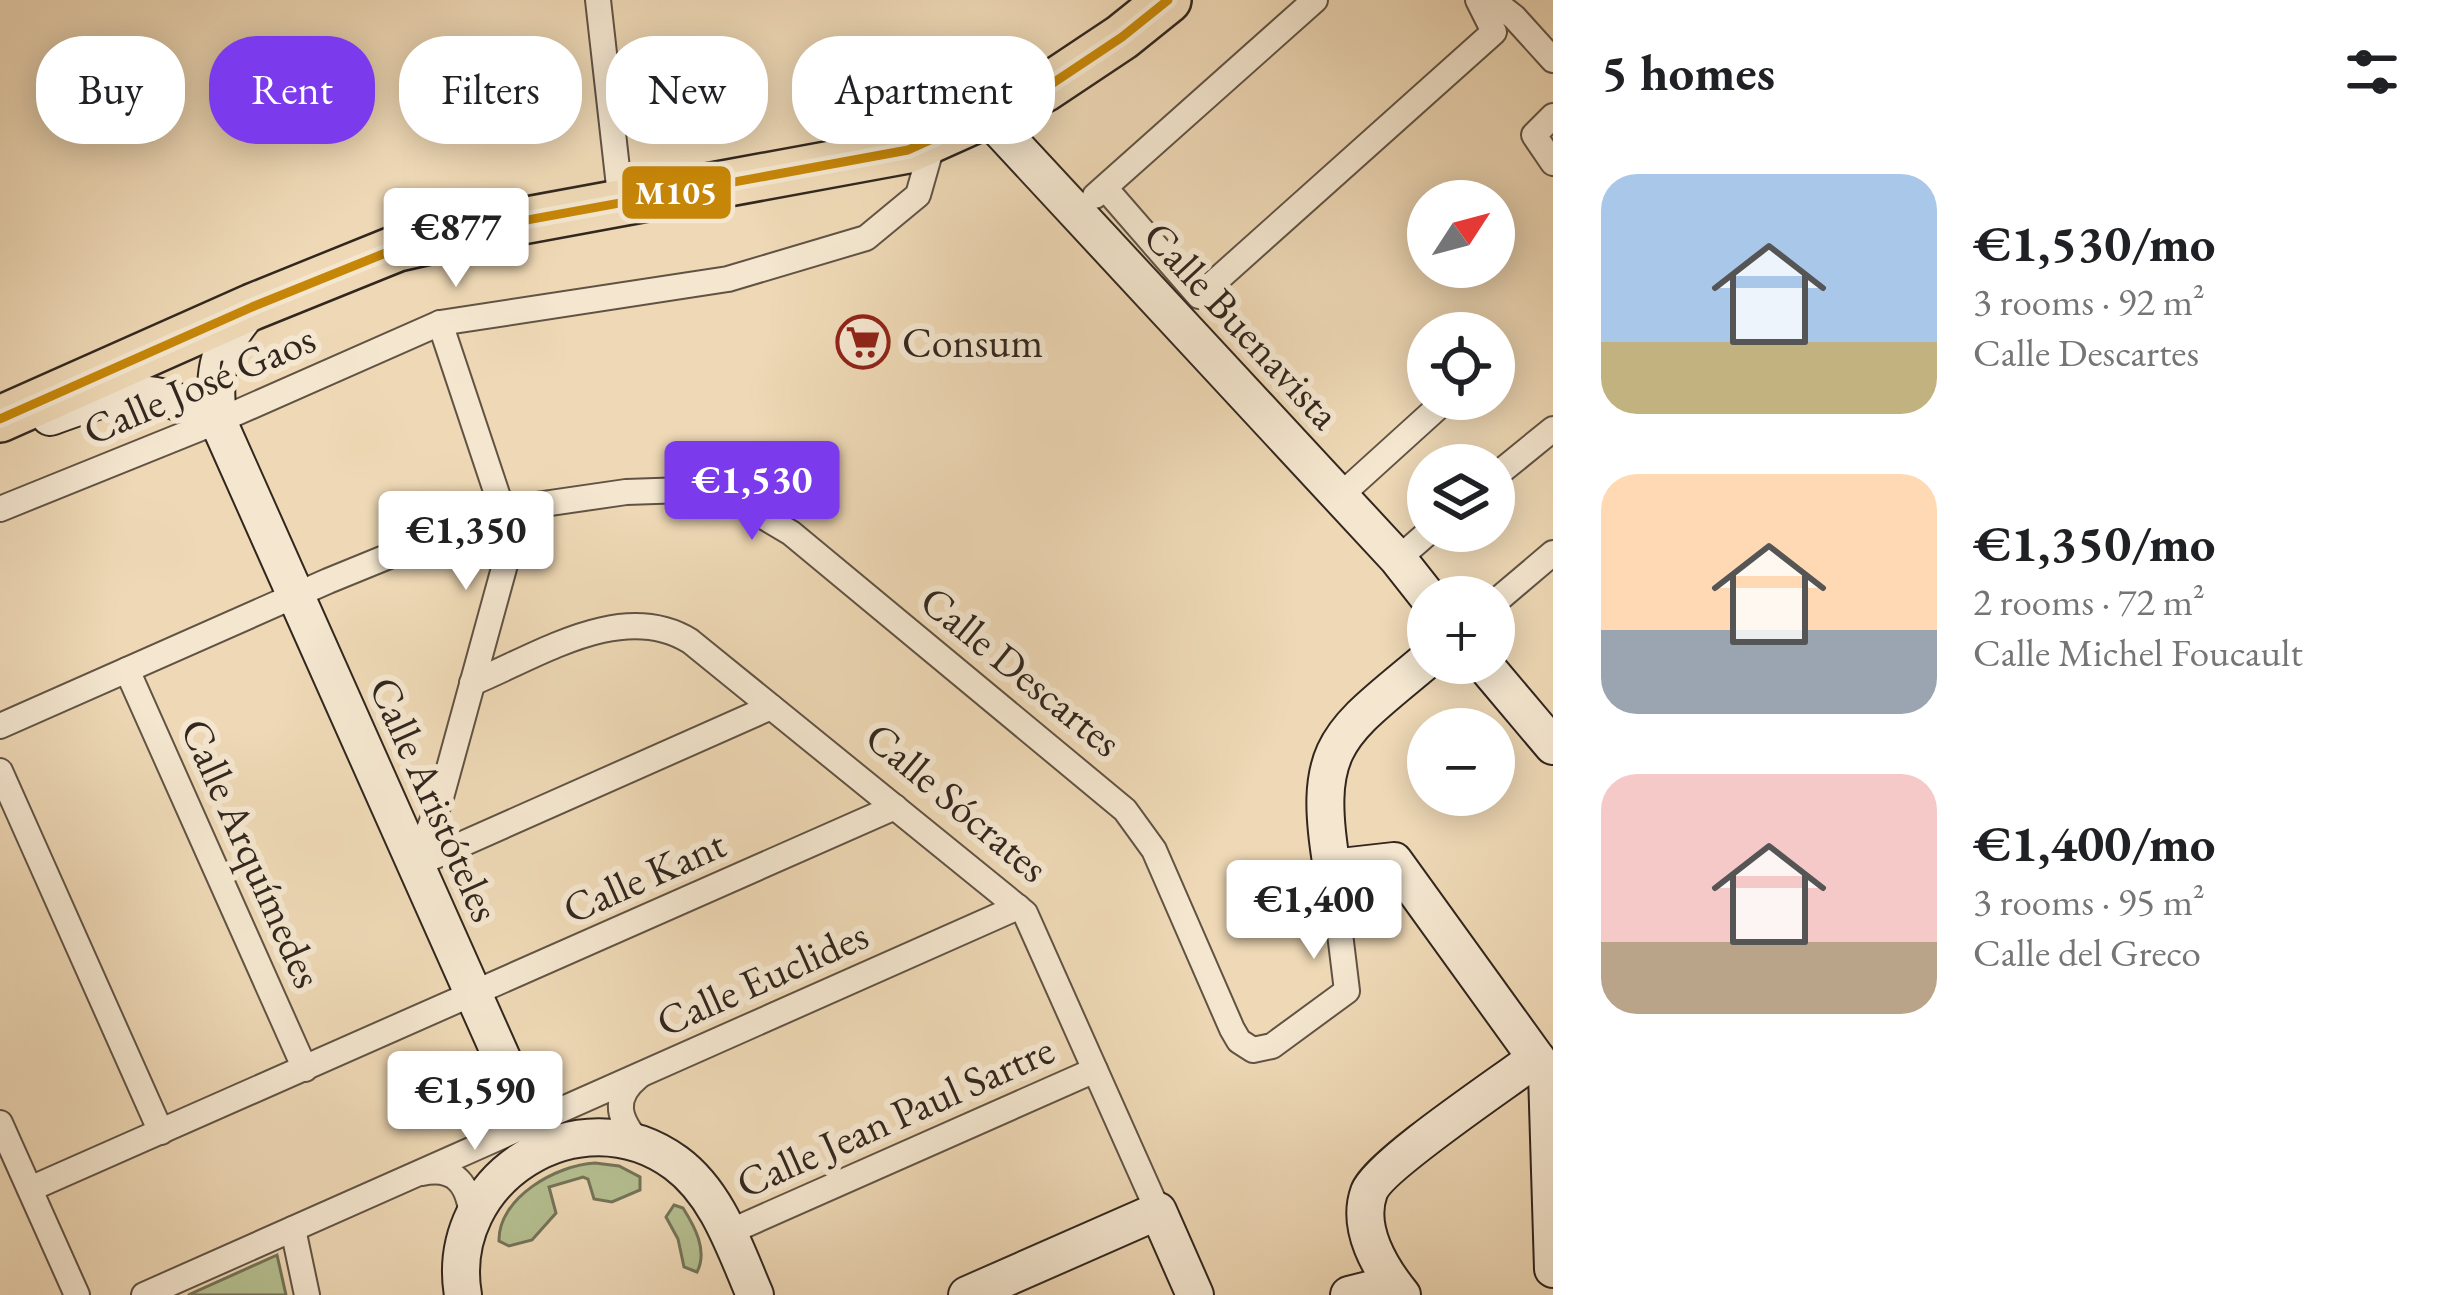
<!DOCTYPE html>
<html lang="en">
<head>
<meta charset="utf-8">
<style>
  :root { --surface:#fff; --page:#f2f2f2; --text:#202124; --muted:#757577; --accent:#7c3aed }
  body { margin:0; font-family:"EB Garamond",serif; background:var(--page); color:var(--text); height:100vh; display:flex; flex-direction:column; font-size:45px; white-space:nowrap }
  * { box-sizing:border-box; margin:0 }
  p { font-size:39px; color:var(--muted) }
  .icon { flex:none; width:66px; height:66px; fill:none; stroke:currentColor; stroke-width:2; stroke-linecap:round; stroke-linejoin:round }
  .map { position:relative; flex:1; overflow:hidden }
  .sheet { display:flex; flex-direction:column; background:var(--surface); width:900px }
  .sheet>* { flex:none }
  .hud { position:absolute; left:36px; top:36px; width:1140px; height:108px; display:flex; gap:24px }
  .needle { width:78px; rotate:54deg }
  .controls { position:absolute; left:1407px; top:180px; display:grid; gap:24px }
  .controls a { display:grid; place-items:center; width:108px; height:108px; border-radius:50%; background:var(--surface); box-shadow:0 6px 30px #0003; font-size:60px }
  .price { position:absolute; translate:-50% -102px; padding:0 27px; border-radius:12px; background:#fff; color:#222; font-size:39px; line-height:78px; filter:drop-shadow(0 3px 6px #0008) }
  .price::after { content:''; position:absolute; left:50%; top:72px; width:36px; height:27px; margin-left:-18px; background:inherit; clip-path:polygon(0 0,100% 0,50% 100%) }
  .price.on { background:var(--accent); color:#fff }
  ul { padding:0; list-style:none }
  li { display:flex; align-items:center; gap:36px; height:300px; padding:0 48px }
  li span { display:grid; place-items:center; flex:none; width:336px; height:240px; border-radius:36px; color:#555 }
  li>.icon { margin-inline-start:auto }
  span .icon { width:144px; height:144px; fill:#fffc; stroke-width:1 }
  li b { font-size:51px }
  h2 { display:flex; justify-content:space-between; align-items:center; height:144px; padding:0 48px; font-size:51px }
  .tag { padding:0 42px; border-radius:48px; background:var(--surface); box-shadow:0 6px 30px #0003; font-size:42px; line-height:108px }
  .tag.on { background:var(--accent); color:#fff }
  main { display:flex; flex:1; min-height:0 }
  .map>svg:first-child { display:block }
</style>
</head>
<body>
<main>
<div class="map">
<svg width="1553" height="1295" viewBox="0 0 1553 1295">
  <rect width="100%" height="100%" fill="#eed8b5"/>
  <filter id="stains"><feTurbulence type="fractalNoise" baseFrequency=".00167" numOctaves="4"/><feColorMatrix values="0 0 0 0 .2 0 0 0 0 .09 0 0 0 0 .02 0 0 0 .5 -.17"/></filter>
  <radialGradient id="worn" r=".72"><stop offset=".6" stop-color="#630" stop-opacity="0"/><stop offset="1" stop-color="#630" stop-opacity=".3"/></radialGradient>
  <g fill="#b5bf90" stroke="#747358" stroke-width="3">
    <path d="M595,1163L619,1166L640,1177V1190L612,1202L594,1199L588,1179L583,1177L549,1187L556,1213L532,1240L509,1246L499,1241C498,1198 556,1165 595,1163Z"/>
    <path d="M674,1205L683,1208C695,1227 708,1251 697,1272L684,1267L678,1239L666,1217Z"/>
    <polygon points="277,1255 286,1295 188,1295"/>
  </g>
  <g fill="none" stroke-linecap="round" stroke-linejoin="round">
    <g stroke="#615344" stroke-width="28">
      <g id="street">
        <polyline points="598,0 621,204"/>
        <polyline points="1492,0 1514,17 1553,60"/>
        <polyline points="1553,116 1534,135 1553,163"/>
        <polyline points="1106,189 1199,296 1494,32 1478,0"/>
        <polyline points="1095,196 1315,0"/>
        <polyline points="1494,357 1496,355"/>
        <polyline points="1494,477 1553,429"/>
        <polyline points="1340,496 1447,399"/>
        <polyline points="0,509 218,421 440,323 728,279 866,238 918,195 934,139"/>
        <polyline points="1398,559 1430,531"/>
        <polyline points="1494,603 1553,553"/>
        <polyline points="127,670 305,1069"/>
        <path d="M472,683C538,656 622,599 690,641L1025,913L1158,1211"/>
        <polyline points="0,726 328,581 502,510 626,492 685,490 739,502 791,533 1125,810 1154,850 1232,1029 1239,1041 1253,1050 1272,1046 1347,991 1332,868"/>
        <polyline points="0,771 161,1132"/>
        <polyline points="415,865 440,801 512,539 440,323"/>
        <polyline points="415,865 771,707"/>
        <path d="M638,1077C611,1099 619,1120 640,1144"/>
        <polyline points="0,1123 77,1295"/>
        <path d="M422,1173C457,1166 469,1186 472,1218"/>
        <polyline points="30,1189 895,807"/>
        <polyline points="293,1229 307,1295"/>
        <polyline points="727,1233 1095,1070"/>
        <polyline points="144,1295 1018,907"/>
      </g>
    </g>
    <g stroke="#32271f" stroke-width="40">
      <g id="secondary">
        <polyline points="988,117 1398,559 1428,597"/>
        <path d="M252,307C217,350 213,365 218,421L542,1148"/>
        <path d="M50,417C123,391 146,381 218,421"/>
        <path d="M1428,659C1339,734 1311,743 1332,868L1394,861L1547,1073L1553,1269"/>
        <polyline points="1483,663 1553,746"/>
        <path d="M463,1295C443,1178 579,1092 676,1163C718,1194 735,1249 755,1295"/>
        <polyline points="967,1295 1158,1211 1195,1295"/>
        <polyline points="1349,1295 1392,1284"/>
        <path d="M1402,1295C1380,1268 1356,1228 1369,1192C1379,1165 1506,1081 1536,1058"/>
      </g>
    </g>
    <g stroke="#32271f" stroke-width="50">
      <polyline id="highway" points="0,419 252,307 398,248 500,225 908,150 1044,89 1122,37 1168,0"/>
    </g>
    <use href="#street" stroke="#f4e6cf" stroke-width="24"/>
    <use href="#secondary" stroke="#f4e6cf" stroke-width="36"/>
    <use href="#highway" stroke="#eed8b5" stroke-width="45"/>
    <g stroke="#f4e6cf" stroke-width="18">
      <polyline id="bus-1" points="0,419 252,307 398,248 500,225 908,150 1044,89 1122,37 1168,0"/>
    </g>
    <use href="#bus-1" stroke="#c68608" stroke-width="9"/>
  </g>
  <defs>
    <g id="supermarket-ring" transform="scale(2.7)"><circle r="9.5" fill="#f4e6cf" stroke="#8f2418" stroke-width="1.5"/><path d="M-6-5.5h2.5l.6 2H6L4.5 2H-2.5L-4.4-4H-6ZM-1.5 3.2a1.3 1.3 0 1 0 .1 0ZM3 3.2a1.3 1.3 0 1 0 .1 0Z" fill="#8f2418"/></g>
  </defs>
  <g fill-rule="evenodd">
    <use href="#supermarket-ring" x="863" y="342"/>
  </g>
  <g text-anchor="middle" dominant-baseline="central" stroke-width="12" stroke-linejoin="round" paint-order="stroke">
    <g font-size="42" fill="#32271f" stroke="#f4e6cf">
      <text transform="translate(1242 325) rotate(47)">Calle Buenavista</text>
      <text transform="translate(199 384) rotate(-23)">Calle José Gaos</text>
      <text transform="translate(1021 671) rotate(39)">Calle Descartes</text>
      <text transform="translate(435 799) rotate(66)">Calle Aristóteles</text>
      <text transform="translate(957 802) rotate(40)">Calle Sócrates</text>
      <text transform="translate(252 853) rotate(66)">Calle Arquímedes</text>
      <text transform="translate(644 876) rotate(-24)">Calle Kant</text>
      <text transform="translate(762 978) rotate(-24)">Calle Euclides</text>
      <text transform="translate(895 1116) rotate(-24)">Calle Jean Paul Sartre</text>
    </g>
    <g font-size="42" fill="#32271f" stroke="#f4e6cf" text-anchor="start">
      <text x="902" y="342">Consum</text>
    </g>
  </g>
  <rect stroke="#f4e6cf" stroke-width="4.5" x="620" y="164" width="113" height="57" rx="12" fill="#c68608"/>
  <g font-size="33" text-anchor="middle" font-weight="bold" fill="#fff">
    <text x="676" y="204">M105</text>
  </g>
  <rect width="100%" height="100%" filter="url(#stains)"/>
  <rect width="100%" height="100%" fill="url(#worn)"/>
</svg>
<div class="controls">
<a><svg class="needle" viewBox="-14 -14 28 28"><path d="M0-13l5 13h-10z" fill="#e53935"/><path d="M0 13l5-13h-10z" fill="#757577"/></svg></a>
<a><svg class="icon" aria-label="locate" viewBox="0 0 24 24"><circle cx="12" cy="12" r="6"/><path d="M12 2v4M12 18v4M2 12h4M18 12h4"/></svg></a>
<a><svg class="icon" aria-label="layers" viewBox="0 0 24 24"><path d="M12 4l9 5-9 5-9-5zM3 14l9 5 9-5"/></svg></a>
<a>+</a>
<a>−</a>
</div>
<b class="price" style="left:456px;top:290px">€877</b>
<b class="price on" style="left:752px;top:543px">€1,530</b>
<b class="price" style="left:466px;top:593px">€1,350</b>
<b class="price" style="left:1314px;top:962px">€1,400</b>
<b class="price" style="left:475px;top:1153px">€1,590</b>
<div class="hud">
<a class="tag">Buy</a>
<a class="tag on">Rent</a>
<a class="tag">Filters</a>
<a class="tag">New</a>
<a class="tag">Apartment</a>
</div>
</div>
<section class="sheet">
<h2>5 homes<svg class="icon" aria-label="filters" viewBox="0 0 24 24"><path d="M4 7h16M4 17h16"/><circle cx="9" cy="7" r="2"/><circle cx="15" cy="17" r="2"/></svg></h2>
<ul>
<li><span style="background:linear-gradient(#a9c7e8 70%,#c2b280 0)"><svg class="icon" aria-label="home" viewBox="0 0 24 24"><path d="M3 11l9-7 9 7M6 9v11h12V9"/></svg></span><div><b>€1,530/mo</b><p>3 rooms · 92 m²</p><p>Calle Descartes</p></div></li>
<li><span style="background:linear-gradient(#ffd9b3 65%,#9aa5b1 0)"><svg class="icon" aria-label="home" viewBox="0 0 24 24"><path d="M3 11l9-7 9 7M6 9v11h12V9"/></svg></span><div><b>€1,350/mo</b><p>2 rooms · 72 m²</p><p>Calle Michel Foucault</p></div></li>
<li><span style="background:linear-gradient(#f6c9c9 70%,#b9a48a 0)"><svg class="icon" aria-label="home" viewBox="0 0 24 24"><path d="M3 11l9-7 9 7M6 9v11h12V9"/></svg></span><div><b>€1,400/mo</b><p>3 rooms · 95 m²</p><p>Calle del Greco</p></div></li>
</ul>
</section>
</main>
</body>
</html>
